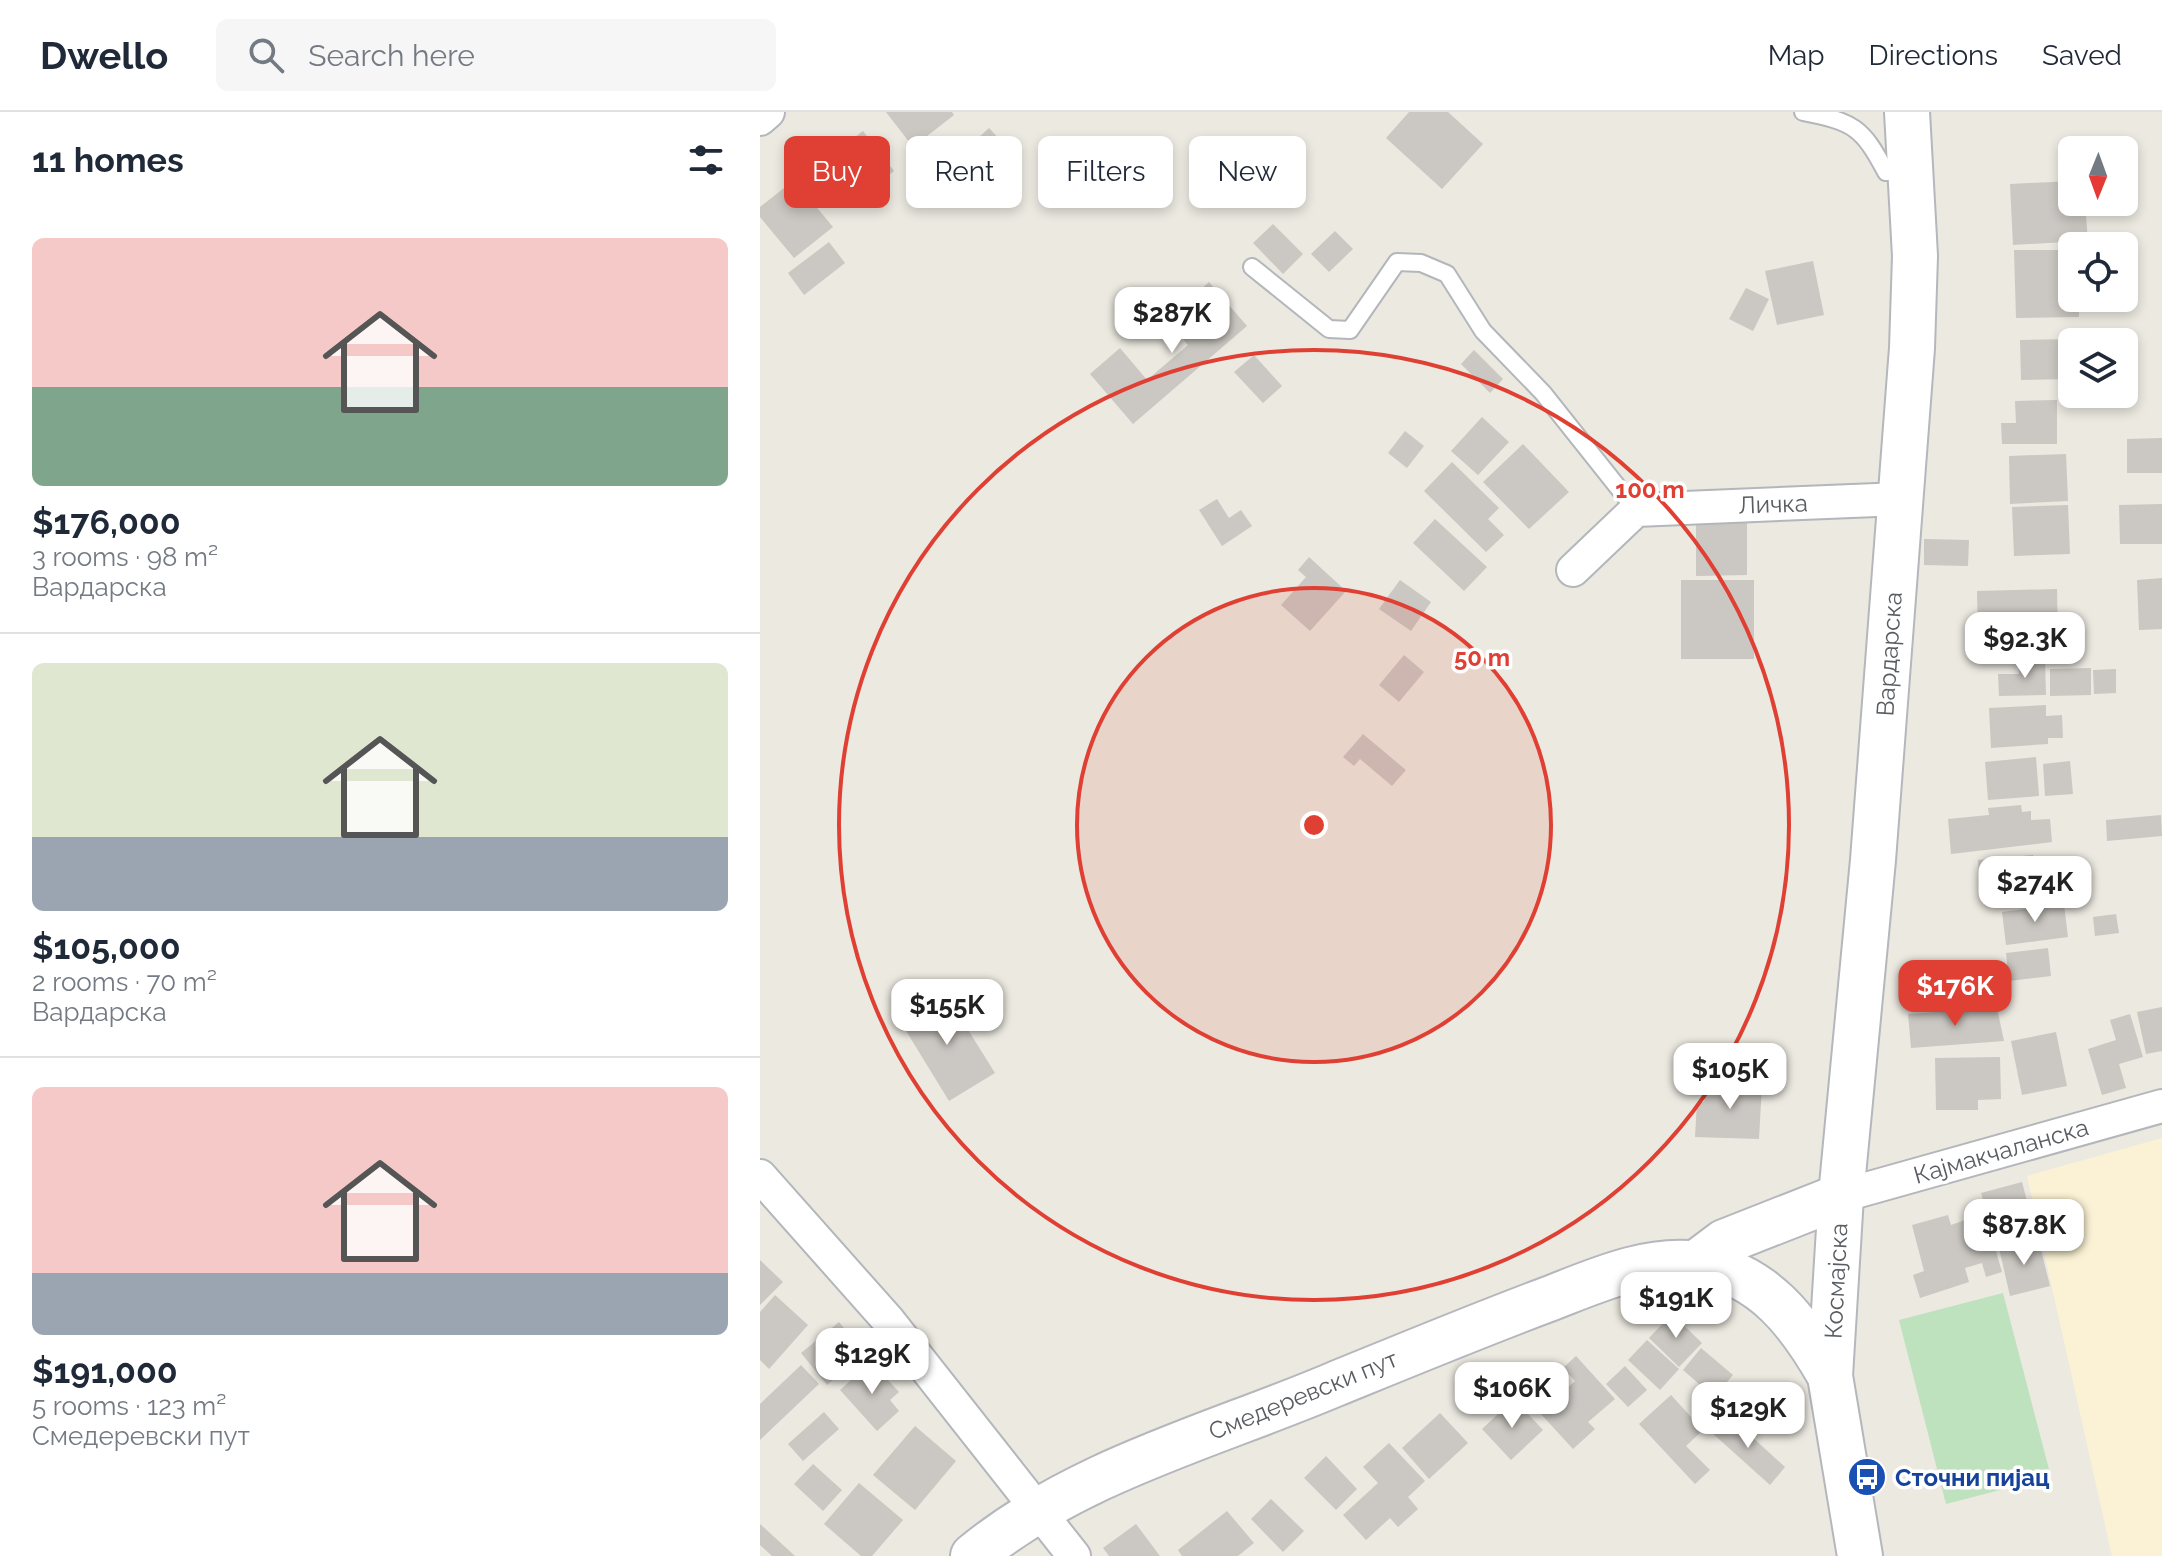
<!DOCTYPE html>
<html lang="en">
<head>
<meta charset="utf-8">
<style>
  :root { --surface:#fff; --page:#f6f6f7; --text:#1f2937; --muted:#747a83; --line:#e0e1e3; --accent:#df4033 }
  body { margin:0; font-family:Raleway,sans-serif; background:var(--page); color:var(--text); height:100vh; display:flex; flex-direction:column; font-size:30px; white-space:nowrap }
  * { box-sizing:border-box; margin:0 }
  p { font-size:26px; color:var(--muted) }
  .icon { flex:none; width:44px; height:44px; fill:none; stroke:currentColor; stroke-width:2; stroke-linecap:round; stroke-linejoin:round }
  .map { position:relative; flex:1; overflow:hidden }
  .details { display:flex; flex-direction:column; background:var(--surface); width:760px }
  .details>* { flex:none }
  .banner { position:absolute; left:24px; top:24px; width:760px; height:72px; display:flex; gap:16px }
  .needle { width:52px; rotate:181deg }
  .fabs { position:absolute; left:1298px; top:24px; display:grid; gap:16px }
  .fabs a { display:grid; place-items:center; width:80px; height:80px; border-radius:12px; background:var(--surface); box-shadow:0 4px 12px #0003; font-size:40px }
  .price { position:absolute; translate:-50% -68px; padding:0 18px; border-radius:16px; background:#fff; color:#222; font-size:26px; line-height:52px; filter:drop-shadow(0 2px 4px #0008) }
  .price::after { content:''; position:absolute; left:50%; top:48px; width:24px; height:18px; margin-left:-12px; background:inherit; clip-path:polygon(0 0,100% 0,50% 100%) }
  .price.selected { background:var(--accent); color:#fff }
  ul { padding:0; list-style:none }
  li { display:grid; align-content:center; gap:16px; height:424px; padding:0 32px }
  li+li { border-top:2px solid var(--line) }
  li span { display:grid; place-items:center; height:248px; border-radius:12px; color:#555 }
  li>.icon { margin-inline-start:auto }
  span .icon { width:144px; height:144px; fill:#fffc; stroke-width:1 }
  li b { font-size:34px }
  h2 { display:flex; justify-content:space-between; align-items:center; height:96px; padding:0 32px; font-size:34px }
  .tag { padding:0 28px; border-radius:12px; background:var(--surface); box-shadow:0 4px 12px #0003; font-size:28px; line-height:72px }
  .tag.selected { background:var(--accent); color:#fff }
  header { display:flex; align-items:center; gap:48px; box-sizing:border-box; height:112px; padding:0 40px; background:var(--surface); border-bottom:2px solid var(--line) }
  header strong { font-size:38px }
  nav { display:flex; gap:44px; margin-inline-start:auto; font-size:28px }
  .search { width:560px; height:72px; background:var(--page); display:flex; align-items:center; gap:20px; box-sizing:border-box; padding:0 28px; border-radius:12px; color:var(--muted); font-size:30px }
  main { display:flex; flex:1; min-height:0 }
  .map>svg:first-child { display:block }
</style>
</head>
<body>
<header>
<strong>Dwello</strong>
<div class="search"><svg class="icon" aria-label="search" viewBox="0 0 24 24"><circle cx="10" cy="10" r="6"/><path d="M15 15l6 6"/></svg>Search here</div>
<nav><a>Map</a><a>Directions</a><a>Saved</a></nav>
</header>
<main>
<section class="details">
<h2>11 homes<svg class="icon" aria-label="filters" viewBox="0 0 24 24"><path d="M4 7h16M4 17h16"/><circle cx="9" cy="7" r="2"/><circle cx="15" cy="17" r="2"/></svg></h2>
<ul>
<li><span style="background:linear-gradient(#f6c9c9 60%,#7fa58c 0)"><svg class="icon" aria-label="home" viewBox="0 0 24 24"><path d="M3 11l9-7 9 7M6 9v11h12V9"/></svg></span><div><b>$176,000</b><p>3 rooms · 98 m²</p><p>Вардарска</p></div></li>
<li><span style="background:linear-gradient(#dfe7d0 70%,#9aa5b1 0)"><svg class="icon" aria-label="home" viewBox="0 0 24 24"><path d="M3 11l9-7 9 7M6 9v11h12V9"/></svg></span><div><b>$105,000</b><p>2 rooms · 70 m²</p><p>Вардарска</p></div></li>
<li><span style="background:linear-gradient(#f6c9c9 75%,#9aa5b1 0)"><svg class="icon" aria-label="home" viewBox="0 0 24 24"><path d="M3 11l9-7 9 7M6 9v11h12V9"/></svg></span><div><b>$191,000</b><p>5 rooms · 123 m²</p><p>Смедеревски пут</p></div></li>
</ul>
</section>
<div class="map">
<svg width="1402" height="1444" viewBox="0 0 1402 1444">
  <rect width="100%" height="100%" fill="#ebe9e0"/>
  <polygon fill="#fbf2d5" points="1402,1026 1402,1444 1352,1444 1267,1064"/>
  <polygon fill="#bde2bd" points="1243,1181 1291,1365 1186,1392 1139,1208"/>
  <g fill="#cbc7c2">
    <polygon points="126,0 192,0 194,3 153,35"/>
    <polygon points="649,0 688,0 723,32 682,77 626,26"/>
    <polygon points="229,16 241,29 206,61 194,48"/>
    <polygon points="103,19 134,59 101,84 70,44"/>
    <polygon points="34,68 73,115 34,146 0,105 0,95"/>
    <polygon points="1312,69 1312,90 1325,90 1328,130 1363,130 1363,134 1323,134 1323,129 1253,133 1250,72"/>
    <polygon points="513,112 543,142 523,162 493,131"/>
    <polygon points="575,119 593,137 569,160 551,142"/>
    <polygon points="69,130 85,151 44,183 28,161"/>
    <polygon points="1254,138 1312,138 1312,186 1319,186 1319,205 1256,206"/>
    <polygon points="1053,149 1064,203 1017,213 1005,159"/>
    <polygon points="449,170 487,214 373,312 330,262 360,236 387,268 428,233 407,208"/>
    <polygon points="986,176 1009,187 993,219 969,207"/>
    <polygon points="1310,227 1311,267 1261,268 1260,228"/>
    <polygon points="714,238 743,267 730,281 701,252"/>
    <polygon points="494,243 522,274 503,291 474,260"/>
    <polygon points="1297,288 1297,332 1242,332 1241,311 1256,311 1255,289"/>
    <polygon points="722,305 749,330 718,363 691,339"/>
    <polygon points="645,319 664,334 647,356 628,341"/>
    <polygon points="1402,326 1402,361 1367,361 1367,327"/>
    <polygon points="763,332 809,380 769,417 723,370"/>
    <polygon points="1306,342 1308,389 1250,392 1249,344"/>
    <polygon points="692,350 739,396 728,407 744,423 726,440 664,379"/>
    <polygon points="457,387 469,406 481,398 492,414 462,434 439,398"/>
    <polygon points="1402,392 1402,432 1360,432 1359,393"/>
    <polygon points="1308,393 1310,442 1254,444 1252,395"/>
    <polygon points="675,407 727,455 704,479 653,431"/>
    <polygon points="987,409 987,463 936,464 936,410"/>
    <polygon points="1164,427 1209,428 1208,454 1164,453"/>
    <polygon points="549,445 586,479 550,519 521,493 546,465 538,458"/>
    <polygon points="1402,466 1402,517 1379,518 1377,468"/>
    <polygon points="640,468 671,490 651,519 619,497"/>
    <rect x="921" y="468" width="73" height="79"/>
    <polygon points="1297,477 1298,528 1218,530 1217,479"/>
    <polygon points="644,543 664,560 639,590 619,573"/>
    <polygon points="1285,547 1286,583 1239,584 1238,562 1259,562 1258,548"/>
    <polygon points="1331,556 1331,583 1290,584 1290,557"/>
    <polygon points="1356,557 1356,581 1334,582 1333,558"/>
    <polygon points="1286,593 1286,604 1302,603 1303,626 1288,626 1288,632 1231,636 1229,596"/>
    <polygon points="603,622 646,658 632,674 600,647 594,654 583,645"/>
    <polygon points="1276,645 1279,684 1228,688 1225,650"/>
    <polygon points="1310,649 1313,682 1285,684 1283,652"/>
    <polygon points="1261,693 1262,700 1271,699 1271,708 1290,707 1292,730 1191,742 1188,707 1229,703 1228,696"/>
    <polygon points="1401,703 1402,724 1347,729 1346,708"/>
    <polygon points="1273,743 1277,784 1221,789 1218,748"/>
    <polygon points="1304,792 1308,825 1246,833 1242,800"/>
    <polygon points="1356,802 1359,821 1335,824 1333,805"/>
    <polygon points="1288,836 1291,864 1249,869 1246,841"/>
    <polygon points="185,881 235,961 189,989 140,909"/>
    <polygon points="1402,895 1402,939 1386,942 1377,900"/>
    <polygon points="1237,896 1244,929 1151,936 1148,902"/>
    <polygon points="1370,902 1383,945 1359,952 1366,976 1342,983 1328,937 1356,928 1350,908"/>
    <polygon points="1296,920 1307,974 1262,983 1251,929"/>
    <polygon points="1240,945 1241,987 1218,988 1218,998 1176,998 1175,946"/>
    <polygon points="945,970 1002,973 999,1027 935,1025 937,990 944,990"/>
    <polygon points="1262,1070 1276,1123 1236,1134 1221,1081"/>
    <polygon points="1225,1101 1242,1160 1226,1165 1222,1151 1205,1156 1209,1170 1160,1186 1153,1163 1164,1159 1152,1113 1188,1103 1191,1113"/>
    <polygon points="1278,1126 1290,1174 1250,1184 1239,1136"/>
    <polygon points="0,1148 23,1170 0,1193"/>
    <polygon points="15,1183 48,1213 9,1257 0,1248 0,1200"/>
    <polygon points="912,1202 942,1231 919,1255 889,1226"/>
    <polygon points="79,1210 105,1241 67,1273 41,1241"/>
    <polygon points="887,1228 919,1257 900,1278 868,1248"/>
    <polygon points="941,1236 973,1263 954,1285 923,1258"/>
    <polygon points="816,1244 855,1287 828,1310 835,1317 813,1337 780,1301 815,1269 803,1256"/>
    <polygon points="111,1250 139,1280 130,1288 139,1299 117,1319 80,1278"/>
    <polygon points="41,1253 59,1272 0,1328 0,1292"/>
    <polygon points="865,1254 887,1278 868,1295 846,1272"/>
    <polygon points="911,1283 943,1318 926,1334 950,1358 935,1372 879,1312"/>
    <polygon points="754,1287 783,1318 751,1348 722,1317"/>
    <polygon points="64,1300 79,1317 43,1349 28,1332"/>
    <polygon points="680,1301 708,1331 669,1367 642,1336"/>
    <polygon points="968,1303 1025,1355 1010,1373 951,1320"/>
    <polygon points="155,1314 196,1349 155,1398 113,1363"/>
    <polygon points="629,1331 665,1369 648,1385 658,1397 638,1415 630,1406 606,1428 583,1403 618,1371 603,1355"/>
    <polygon points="566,1344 597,1377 576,1398 544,1366"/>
    <polygon points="53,1352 82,1378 63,1399 34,1372"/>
    <polygon points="99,1371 143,1408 112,1444 101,1444 64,1412"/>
    <polygon points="511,1387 544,1419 523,1440 491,1407"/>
    <polygon points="467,1399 494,1431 478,1444 422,1444 418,1438"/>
    <polygon points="0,1412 35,1444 12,1444 0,1433"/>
    <polygon points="376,1412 400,1444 349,1444 343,1436"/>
  </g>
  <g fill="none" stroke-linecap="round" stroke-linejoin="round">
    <g stroke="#b3b6ba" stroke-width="20">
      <g id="lane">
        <path d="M1043,0C1094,10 1102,15 1126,60L1150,56"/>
        <polyline points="492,155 569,217 590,218 637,150 661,151 687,162 723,219 783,281 876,398"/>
      </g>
    </g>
    <g stroke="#b3b6ba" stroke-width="36">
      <g id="street">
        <polyline points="0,7 8,0"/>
        <polyline points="813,458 876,398 1141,387"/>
        <polyline points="0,1064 128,1208 314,1444"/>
        <polyline points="1081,1084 1402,994"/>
      </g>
    </g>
    <g stroke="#b4b7bc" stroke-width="48">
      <g id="secondary">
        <polyline points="936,1151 964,1130 1081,1084"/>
        <path d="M213,1444C316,1359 452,1324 573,1273C644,1244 714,1215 786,1188C833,1170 886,1145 938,1152C1003,1161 1040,1211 1070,1264"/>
        <polyline points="1100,1444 1070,1264 1081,1084 1113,748 1152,236 1155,144 1147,0"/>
      </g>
    </g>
    <use href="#lane" stroke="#fff" stroke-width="16"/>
    <use href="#street" stroke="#fff" stroke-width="32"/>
    <use href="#secondary" stroke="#fff" stroke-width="44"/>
  </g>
  <circle cx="554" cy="713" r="237" fill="#df4033" fill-opacity=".12"/>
  <g fill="none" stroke="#df4033" stroke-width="4">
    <circle cx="554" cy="713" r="237"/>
    <circle cx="554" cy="713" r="475"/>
  </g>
  <defs>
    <g id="bus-disc" transform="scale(2)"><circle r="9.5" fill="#1a4fb4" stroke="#fff"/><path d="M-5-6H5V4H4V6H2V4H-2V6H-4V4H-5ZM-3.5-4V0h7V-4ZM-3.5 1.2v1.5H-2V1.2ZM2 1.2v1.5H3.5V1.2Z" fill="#fff"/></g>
  </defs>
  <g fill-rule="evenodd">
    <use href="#bus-disc" x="1107" y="1365"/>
  </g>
  <g text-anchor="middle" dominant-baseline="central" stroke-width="7" stroke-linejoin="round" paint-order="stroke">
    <g font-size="24" fill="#595c60" stroke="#fff">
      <text transform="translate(1013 392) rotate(-2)">Личка</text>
      <text transform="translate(1129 542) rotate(-86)">Вардарска</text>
      <text transform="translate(1241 1039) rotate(-16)">Кајмакчаланска</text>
      <text transform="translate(1076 1169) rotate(-87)">Космајска</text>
      <text transform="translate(543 1283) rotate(-22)">Смедеревски пут</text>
    </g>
    <g font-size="24" font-weight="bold" fill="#164399" stroke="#fff" text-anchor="start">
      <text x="1135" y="1365">Сточни пијац</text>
    </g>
  </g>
  <circle cx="554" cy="713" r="12" fill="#df4033" stroke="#fff" stroke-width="4"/>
  <g font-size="24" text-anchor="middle" font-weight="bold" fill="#df4033" stroke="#fff" stroke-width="7" stroke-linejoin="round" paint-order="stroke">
    <text x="890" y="386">100 m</text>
    <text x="722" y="554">50 m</text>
  </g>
</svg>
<div class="fabs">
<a><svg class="needle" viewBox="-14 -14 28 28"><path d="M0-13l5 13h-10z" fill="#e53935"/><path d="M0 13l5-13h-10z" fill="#747a83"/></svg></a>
<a><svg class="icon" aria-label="locate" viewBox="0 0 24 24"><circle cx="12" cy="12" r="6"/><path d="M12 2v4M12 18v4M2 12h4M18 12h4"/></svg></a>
<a><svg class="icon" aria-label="layers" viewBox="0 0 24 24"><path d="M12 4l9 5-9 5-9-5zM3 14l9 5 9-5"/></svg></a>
</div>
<b class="price" style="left:412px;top:243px">$287K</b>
<b class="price" style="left:1265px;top:568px">$92.3K</b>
<b class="price" style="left:1275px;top:812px">$274K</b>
<b class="price selected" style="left:1195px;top:916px">$176K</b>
<b class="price" style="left:187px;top:935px">$155K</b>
<b class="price" style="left:970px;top:999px">$105K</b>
<b class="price" style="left:1264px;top:1155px">$87.8K</b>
<b class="price" style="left:916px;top:1228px">$191K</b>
<b class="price" style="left:112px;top:1284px">$129K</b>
<b class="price" style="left:752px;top:1318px">$106K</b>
<b class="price" style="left:988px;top:1338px">$129K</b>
<div class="banner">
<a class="tag selected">Buy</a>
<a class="tag">Rent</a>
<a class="tag">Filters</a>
<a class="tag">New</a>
</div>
</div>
</main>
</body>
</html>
